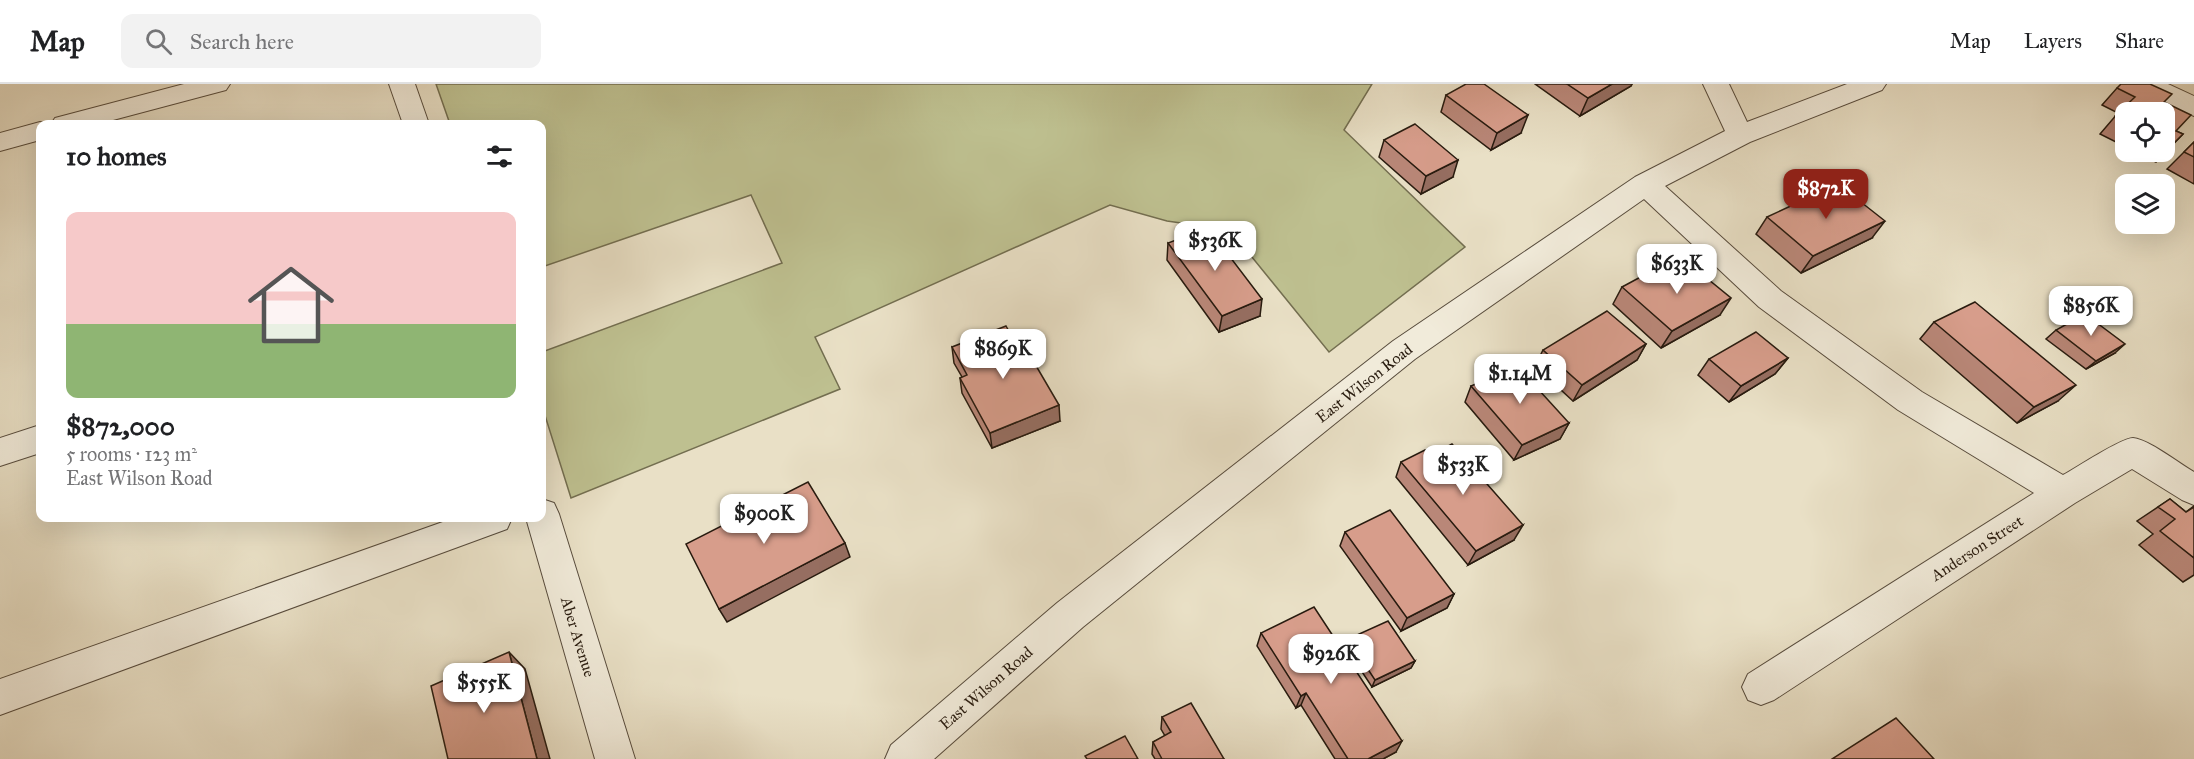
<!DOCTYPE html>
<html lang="en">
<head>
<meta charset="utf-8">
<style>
  :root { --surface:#fff; --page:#f2f2f2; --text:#202124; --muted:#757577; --line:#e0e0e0; --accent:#8f2418 }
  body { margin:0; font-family:"IM FELL Great Primer",serif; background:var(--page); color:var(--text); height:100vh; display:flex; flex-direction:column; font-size:22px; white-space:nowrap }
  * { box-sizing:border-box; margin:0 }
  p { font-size:20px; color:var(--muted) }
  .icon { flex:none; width:33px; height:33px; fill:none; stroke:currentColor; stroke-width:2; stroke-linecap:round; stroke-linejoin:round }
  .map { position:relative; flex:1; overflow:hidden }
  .side { position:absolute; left:36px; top:36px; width:510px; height:402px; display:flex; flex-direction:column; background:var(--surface); border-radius:12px; box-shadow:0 6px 24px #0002 }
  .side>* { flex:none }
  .buttons { position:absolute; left:2115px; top:18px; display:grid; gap:12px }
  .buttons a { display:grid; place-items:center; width:60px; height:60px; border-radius:12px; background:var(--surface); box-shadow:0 6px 24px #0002; font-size:30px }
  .price { position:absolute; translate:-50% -51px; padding:0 14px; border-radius:12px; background:#fff; color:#222; font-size:20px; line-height:39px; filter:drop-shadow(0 2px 3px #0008) }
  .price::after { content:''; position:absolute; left:50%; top:36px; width:18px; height:14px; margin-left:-9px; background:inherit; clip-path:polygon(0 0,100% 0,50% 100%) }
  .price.on { background:var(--accent); color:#fff }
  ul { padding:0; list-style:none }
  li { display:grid; align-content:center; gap:12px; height:318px; padding:0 30px }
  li+li { border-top:2px solid var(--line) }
  li span { display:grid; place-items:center; height:186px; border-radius:12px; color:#555 }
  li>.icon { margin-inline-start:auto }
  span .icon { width:108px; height:108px; fill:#fffc; stroke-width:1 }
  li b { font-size:26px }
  h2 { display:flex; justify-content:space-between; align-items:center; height:72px; padding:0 30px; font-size:26px }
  header { display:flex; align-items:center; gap:36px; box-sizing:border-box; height:84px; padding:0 30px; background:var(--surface); border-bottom:2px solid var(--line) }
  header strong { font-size:28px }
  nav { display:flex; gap:33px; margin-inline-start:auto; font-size:21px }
  .search { width:420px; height:54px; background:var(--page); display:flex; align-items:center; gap:15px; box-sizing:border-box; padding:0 21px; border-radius:12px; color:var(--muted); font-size:22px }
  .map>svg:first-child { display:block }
</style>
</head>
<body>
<header>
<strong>Map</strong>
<div class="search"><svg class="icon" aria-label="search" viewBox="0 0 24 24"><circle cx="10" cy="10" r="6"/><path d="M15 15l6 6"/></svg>Search here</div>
<nav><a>Map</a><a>Layers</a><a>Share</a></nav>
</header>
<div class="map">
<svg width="2194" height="675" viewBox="0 0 2194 675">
  <rect width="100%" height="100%" fill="#e9e0c6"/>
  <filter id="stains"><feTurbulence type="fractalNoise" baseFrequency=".00333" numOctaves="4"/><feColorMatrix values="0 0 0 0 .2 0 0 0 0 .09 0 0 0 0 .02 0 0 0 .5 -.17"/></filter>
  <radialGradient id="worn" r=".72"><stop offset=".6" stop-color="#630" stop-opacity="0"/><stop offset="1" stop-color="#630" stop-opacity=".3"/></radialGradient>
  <polygon fill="#bec090" stroke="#736e50" stroke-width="1.5" points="436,0 1372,0 1344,46 1465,163 1329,268 1230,146 1167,137 1110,121 815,253 840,305 571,414 542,322 542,268 782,179 751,111 542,183 542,40 450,40"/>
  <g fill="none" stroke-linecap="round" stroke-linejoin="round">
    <g stroke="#584c3d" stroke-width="2">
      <g id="minor">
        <polygon points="184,0 230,0 226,6 98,40 51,40 55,34"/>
        <polygon points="389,0 415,0 429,40 403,40"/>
        <path d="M1703,0H1729L1747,38L1847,0H1886L1882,6L1750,58L1665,102L1781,207L1922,308L2063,391C2076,384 2121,354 2133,354C2148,355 2180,380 2194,388V421L2182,416L2132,385L2075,419L1774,616L1761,621L1748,616L1742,603L1748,590L2034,409L1898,326L1759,223L1644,115L1415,275L1083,543L934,675H885L891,661L1057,519L1393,257L1635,93L1725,47Z"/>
        <polygon points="2132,0 2168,0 2194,12 2194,32 2136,6"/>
        <polygon points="40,38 50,40 40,40 40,56 0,67 0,49"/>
        <polygon points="40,341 40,369 0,382 0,354"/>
        <polygon points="542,415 554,419 559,430 635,675 595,675 526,434 542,434"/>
        <polygon points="454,434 512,434 507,445 0,631 0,595"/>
      </g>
    </g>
    <use href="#minor" fill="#f1ebda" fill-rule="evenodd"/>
  </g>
  <g fill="#b98778" stroke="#281b0f" stroke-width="1.5">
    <polygon points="1535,0 1632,0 1631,2 1580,32"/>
    <polygon points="2117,4 2165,18 2176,47 2183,50 2156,78 2134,68 2164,68 2164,28 2126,28 2126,63 2100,50 2118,29 2102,21"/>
    <polygon points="1446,11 1521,49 1491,66 1441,28"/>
    <polygon points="1384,56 1453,93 1421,110 1379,73"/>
    <polygon points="2194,58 2194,100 2167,85"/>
    <polygon points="1767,133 1872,154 1801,189 1756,150"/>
    <polygon points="1168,159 1260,232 1219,248 1167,176"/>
    <polygon points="1655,195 1720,231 1661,264 1613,220 1622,203"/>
    <polygon points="1934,238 2058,317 2017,339 1920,255"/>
    <polygon points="2056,246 2115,269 2086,285 2046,255"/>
    <polygon points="1646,260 1637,276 1573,317 1535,282 1543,266"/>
    <polygon points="952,263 1060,337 992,364 962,309 960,294 962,293 954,279"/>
    <polygon points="1788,274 1775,290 1729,318 1698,291 1709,275"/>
    <polygon points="1471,302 1569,339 1560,355 1514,376 1465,318"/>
    <polygon points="1430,372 1514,456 1468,481 1396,393 1401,378"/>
    <polygon points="2170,415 2186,428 2194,422 2194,491 2183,498 2139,461 2153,450 2137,437"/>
    <polygon points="1345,448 1454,510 1447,524 1401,547 1340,462"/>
    <polygon points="1261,549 1396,668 1383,675 1335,675 1301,621 1296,624 1257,562"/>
    <polygon points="1348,555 1415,577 1411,584 1372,603 1345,562"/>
    <polygon points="1162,633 1224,675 1155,675 1152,670 1153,658 1165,652 1161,645"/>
  </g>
  <g fill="#966e61" stroke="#281b0f" stroke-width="1.5">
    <polygon points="1612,0 1632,0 1631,2 1580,32 1588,14"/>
    <polygon points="1528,31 1521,49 1491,66 1497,49"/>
    <polygon points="1458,76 1453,93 1421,110 1426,92"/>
    <polygon points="1885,137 1872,154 1801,189 1813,172"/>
    <polygon points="1731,214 1720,231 1661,264 1672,247"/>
    <polygon points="1262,215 1260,232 1219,248 1222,232"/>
    <polygon points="1646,260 1637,276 1573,317 1582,301"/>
    <polygon points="2125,260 2115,269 2086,285 2096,277"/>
    <polygon points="1788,274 1775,290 1729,318 1741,302"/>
    <polygon points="2076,301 2058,317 2017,339 2034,323"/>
    <polygon points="1059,321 1060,337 992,364 990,349"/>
    <polygon points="1569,339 1560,355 1514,376 1522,361"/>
    <polygon points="1523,441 1514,456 1468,481 1476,467"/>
    <polygon points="845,459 850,473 727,538 719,525"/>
    <polygon points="1454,510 1447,524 1401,547 1407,534"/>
    <polygon points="509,568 525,585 550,675 537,675"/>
    <polygon points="1415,577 1411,584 1372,603 1375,596"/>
    <polygon points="1306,609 1301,621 1296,624 1301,612"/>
    <polygon points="1402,657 1396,668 1383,675 1368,675"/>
  </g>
  <g fill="#d79d8b" stroke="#281b0f" stroke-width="1.5">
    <polygon points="1466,0 1484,0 1528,31 1497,49 1446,11"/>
    <polygon points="1567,0 1612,0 1588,14"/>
    <polygon points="2121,0 2150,0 2172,10 2164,18 2191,31 2176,47 2183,50 2172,61 2164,57 2164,28 2126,28 2126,37 2115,32 2135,13 2117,4"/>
    <polygon points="1415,40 1458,76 1426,92 1384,56"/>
    <polygon points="2194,58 2194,73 2184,68"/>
    <polygon points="1838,100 1885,137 1813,172 1767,133"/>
    <polygon points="1208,144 1262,215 1222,232 1168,159"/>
    <polygon points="1687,178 1731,214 1672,247 1622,203 1648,189 1655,195"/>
    <polygon points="1975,218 2076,301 2034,323 1934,238"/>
    <polygon points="1607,227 1646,260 1582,301 1543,266"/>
    <polygon points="2085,230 2125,260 2096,277 2056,246"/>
    <polygon points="1006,242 1022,270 1028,268 1059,321 990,349 960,294 967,291 952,263"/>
    <polygon points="1756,248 1788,274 1741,302 1709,275"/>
    <polygon points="1517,282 1569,339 1522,361 1471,302"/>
    <polygon points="1452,360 1523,441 1476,467 1401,378 1425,366 1430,372"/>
    <polygon points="808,398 845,459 719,525 686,460"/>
    <polygon points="2170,415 2186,428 2194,423 2194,474 2160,447 2175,435 2158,423"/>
    <polygon points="1390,426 1454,510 1407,534 1345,448"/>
    <polygon points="1314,523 1402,657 1368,675 1348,675 1306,609 1301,612 1261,549"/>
    <polygon points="1388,537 1415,577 1375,596 1348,555"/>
    <polygon points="509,568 537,675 448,675 431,602"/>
    <polygon points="1191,619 1224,675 1162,675 1153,658 1171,648 1162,633"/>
    <polygon points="1896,634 1934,675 1832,675"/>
    <polygon points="1125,652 1138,675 1087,675 1085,672"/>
  </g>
  <g text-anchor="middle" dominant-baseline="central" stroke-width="6" stroke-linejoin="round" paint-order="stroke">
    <g font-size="16" fill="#281b0f" stroke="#f1ebda">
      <text transform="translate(1364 299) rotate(-38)">East Wilson Road</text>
      <text transform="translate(1977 464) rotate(-33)">Anderson Street</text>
      <text transform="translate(578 553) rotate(73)">Aber Avenue</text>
      <text transform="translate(986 604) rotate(-41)">East Wilson Road</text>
    </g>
  </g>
  <rect width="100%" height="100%" filter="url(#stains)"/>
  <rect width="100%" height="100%" fill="url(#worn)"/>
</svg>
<div class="buttons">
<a><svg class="icon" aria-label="locate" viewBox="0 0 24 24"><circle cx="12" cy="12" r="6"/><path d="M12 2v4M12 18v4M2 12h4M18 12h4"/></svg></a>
<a><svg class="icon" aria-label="layers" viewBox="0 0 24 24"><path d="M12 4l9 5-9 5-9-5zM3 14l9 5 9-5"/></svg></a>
</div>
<b class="price on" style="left:1826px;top:136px">$872K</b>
<b class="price" style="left:1215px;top:188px">$536K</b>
<b class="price" style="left:1677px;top:211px">$633K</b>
<b class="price" style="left:2091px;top:253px">$856K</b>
<b class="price" style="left:1003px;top:296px">$869K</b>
<b class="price" style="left:1520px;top:321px">$1.14M</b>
<b class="price" style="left:1463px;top:412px">$533K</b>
<b class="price" style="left:764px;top:461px">$900K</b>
<b class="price" style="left:1331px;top:601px">$926K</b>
<b class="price" style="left:484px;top:630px">$555K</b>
<section class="side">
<h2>10 homes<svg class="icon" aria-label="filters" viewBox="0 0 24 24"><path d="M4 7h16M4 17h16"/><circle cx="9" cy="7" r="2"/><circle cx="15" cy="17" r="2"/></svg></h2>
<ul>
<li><span style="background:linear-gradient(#f6c9c9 60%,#8fb573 0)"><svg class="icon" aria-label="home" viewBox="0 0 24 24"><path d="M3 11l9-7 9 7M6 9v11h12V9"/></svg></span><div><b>$872,000</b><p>5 rooms · 123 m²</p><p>East Wilson Road</p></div></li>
</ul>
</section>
</div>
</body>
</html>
